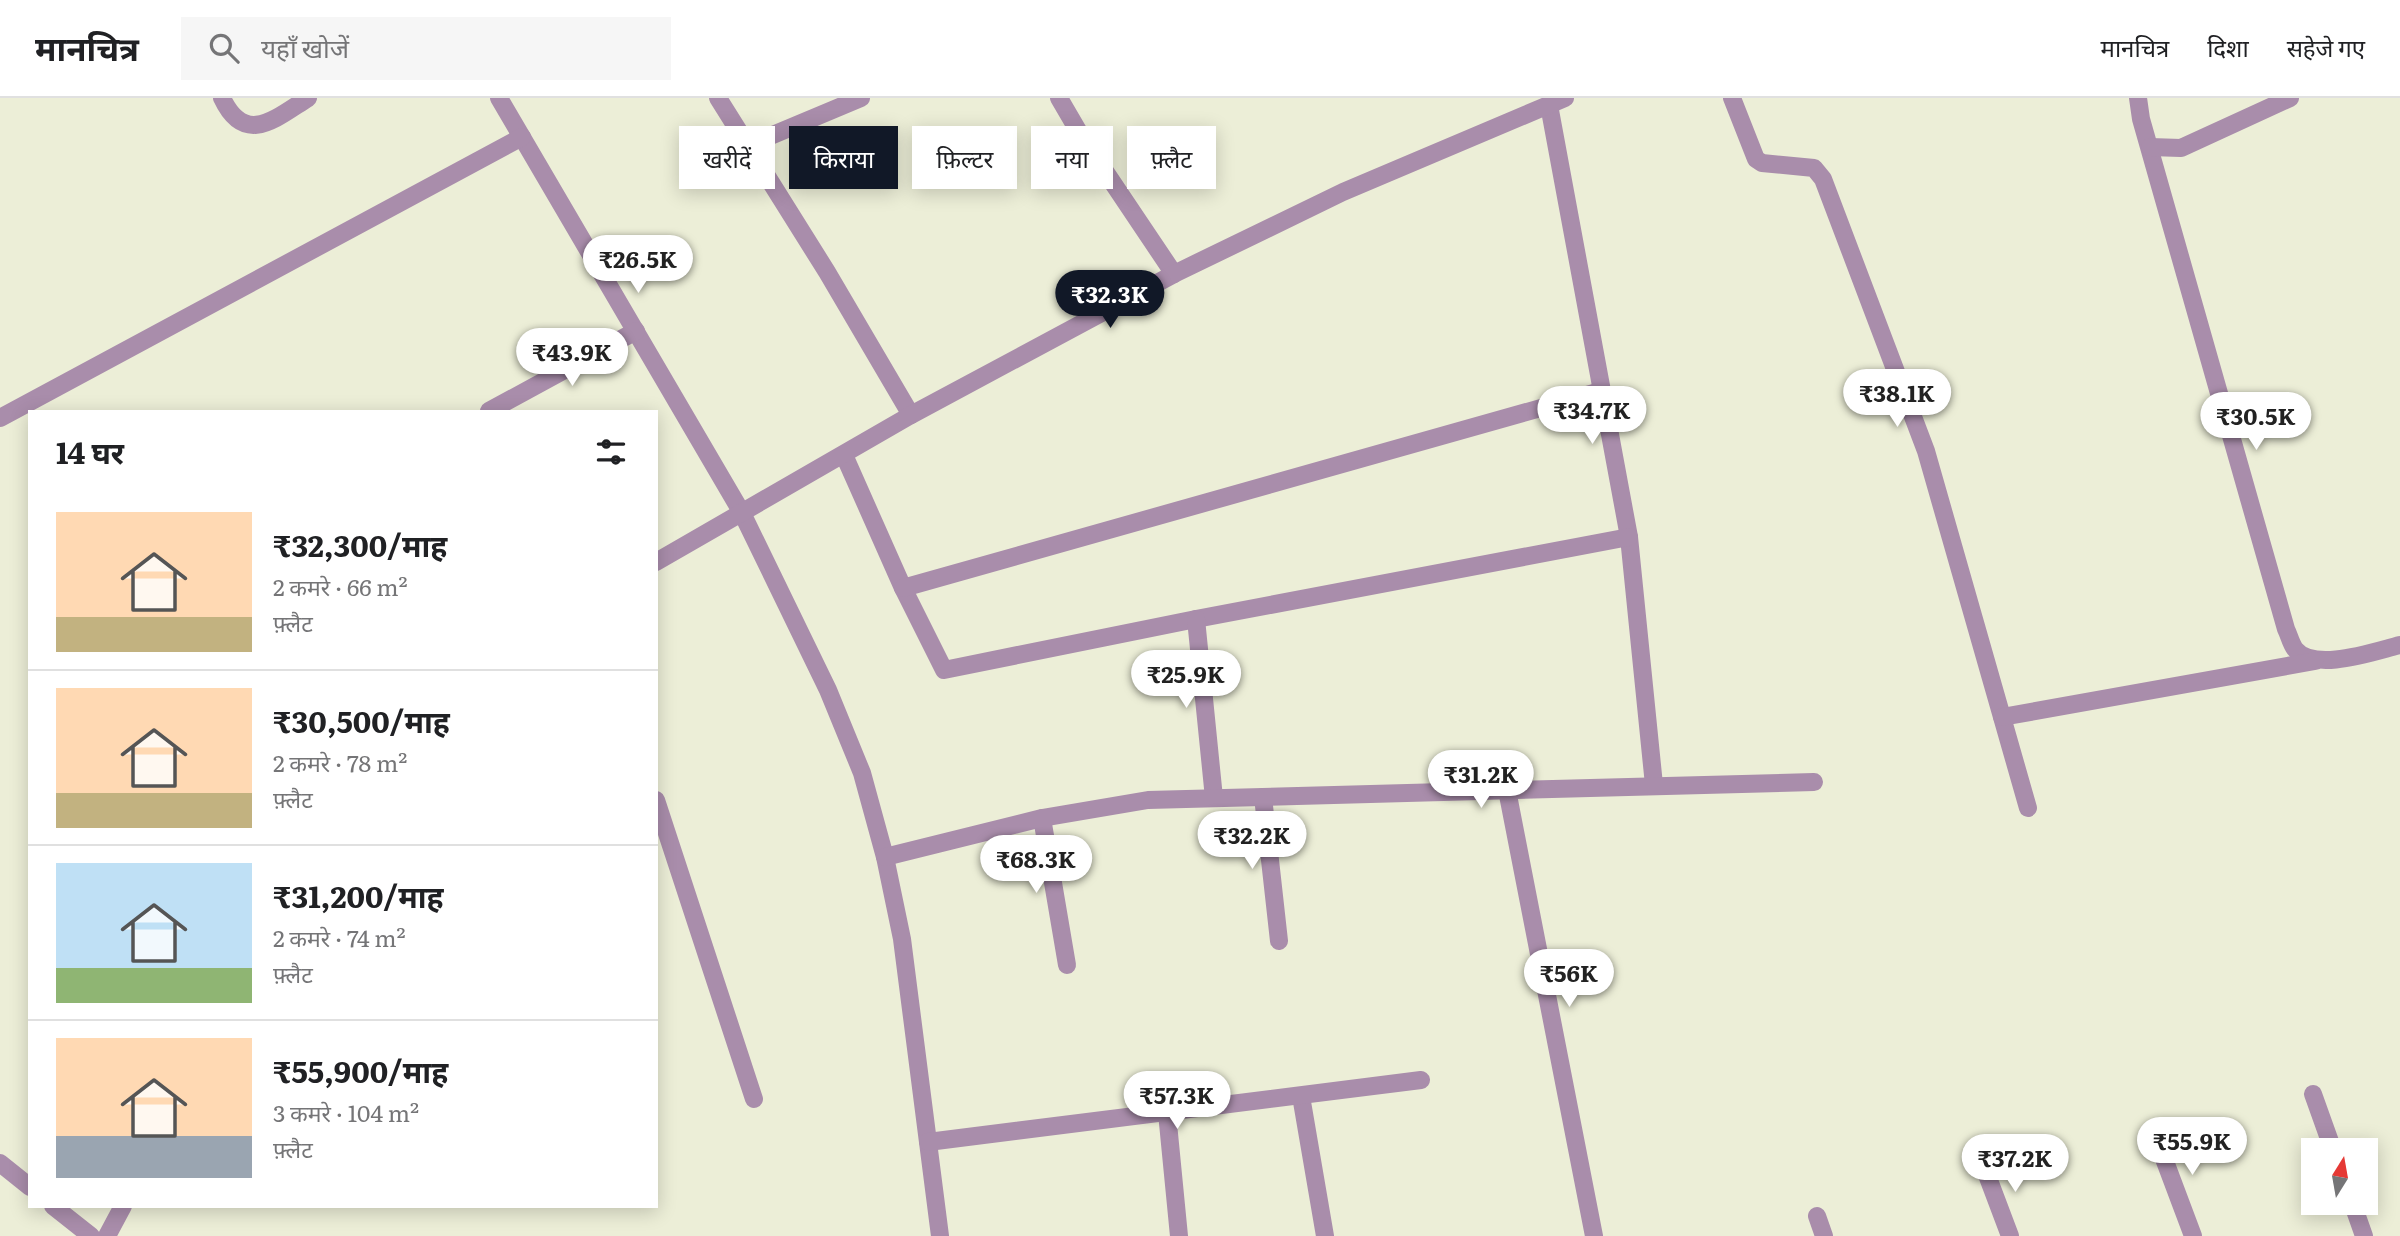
<!DOCTYPE html>
<html lang="hi">
<head>
<meta charset="utf-8">
<style>
  :root { --surface:#fff; --page:#f6f6f6; --text:#202124; --muted:#757577; --line:#e0e0e0; --accent:#111827 }
  body { margin:0; font-family:Literata,"Noto Sans Devanagari",serif; background:var(--page); color:var(--text); height:100vh; display:flex; flex-direction:column; font-size:26px; white-space:nowrap }
  * { box-sizing:border-box; margin:0 }
  p { font-size:23px; color:var(--muted) }
  .icon { flex:none; width:38px; height:38px; fill:none; stroke:currentColor; stroke-width:2; stroke-linecap:round; stroke-linejoin:round }
  .map { position:relative; flex:1; overflow:hidden }
  .details { position:absolute; left:28px; top:312px; width:630px; height:798px; display:flex; flex-direction:column; background:var(--surface); border-radius:0px; box-shadow:0 4px 18px #0003 }
  .details>* { flex:none }
  .guide { position:absolute; left:679px; top:28px; width:665px; height:63px; display:flex; gap:14px }
  .needle { width:46px; rotate:11deg }
  .fabs { position:absolute; left:2301px; top:1040px; display:grid; gap:14px }
  .fabs a { display:grid; place-items:center; width:77px; height:77px; border-radius:0px; background:var(--surface); box-shadow:0 4px 18px #0003; font-size:35px }
  .price { position:absolute; translate:-50% -60px; padding:0 16px; border-radius:24px; background:#fff; color:#222; font-size:23px; line-height:46px; filter:drop-shadow(0 2px 4px #0008) }
  .price::after { content:''; position:absolute; left:50%; top:42px; width:21px; height:16px; margin-left:-10px; background:inherit; clip-path:polygon(0 0,100% 0,50% 100%) }
  .price.current { background:var(--accent); color:#fff }
  ul { padding:0; list-style:none }
  li { display:flex; align-items:center; gap:21px; height:175px; padding:0 28px }
  li+li { border-top:2px solid var(--line) }
  li span { display:grid; place-items:center; flex:none; width:196px; height:140px; border-radius:0px; color:#555 }
  li>.icon { margin-inline-start:auto }
  span .icon { width:84px; height:84px; fill:#fffc; stroke-width:1 }
  li b { font-size:30px }
  h2 { display:flex; justify-content:space-between; align-items:center; height:84px; padding:0 28px; font-size:30px }
  .pill { padding:0 24px; border-radius:0px; background:var(--surface); box-shadow:0 4px 18px #0003; font-size:24px; line-height:63px }
  .pill.current { background:var(--accent); color:#fff }
  header { display:flex; align-items:center; gap:42px; box-sizing:border-box; height:98px; padding:0 35px; background:var(--surface); border-bottom:2px solid var(--line) }
  header strong { font-size:33px }
  nav { display:flex; gap:38px; margin-inline-start:auto; font-size:24px }
  .search { width:490px; height:63px; background:var(--page); display:flex; align-items:center; gap:18px; box-sizing:border-box; padding:0 24px; border-radius:0px; color:var(--muted); font-size:26px }
  .map>svg:first-child { display:block }
</style>
</head>
<body>
<header>
<strong>मानचित्र</strong>
<div class="search"><svg class="icon" aria-label="search" viewBox="0 0 24 24"><circle cx="10" cy="10" r="6"/><path d="M15 15l6 6"/></svg>यहाँ खोजें</div>
<nav><a>मानचित्र</a><a>दिशा</a><a>सहेजे गए</a></nav>
</header>
<div class="map">
<svg width="2400" height="1138" viewBox="0 0 2400 1138">
  <rect width="100%" height="100%" fill="#eceed7"/>
  <g fill="none" stroke-linecap="round" stroke-linejoin="round">
    <g stroke="#a98dab" stroke-width="18">
      <path d="M222,0C245,49 276,20 308,0"/>
      <polyline points="499,0 742,415 828,592 862,675 885,759 902,841 940,1138"/>
      <polyline points="718,0 827,174 911,317"/>
      <polyline points="1059,0 1080,36 1174,176"/>
      <polyline points="1732,0 1756,61 1762,65 1814,70 1823,81 1926,353 2028,710"/>
      <path d="M2138,0L2141,21L2286,531C2289,537 2291,546 2295,551C2314,575 2375,553 2400,547"/>
      <polyline points="1549,7 1629,439 1654,687"/>
      <polyline points="749,47 861,0"/>
      <polyline points="2150,49 2181,50 2290,0"/>
      <polyline points="489,313 636,233"/>
      <polyline points="0,320 522,39"/>
      <polyline points="844,357 903,490 944,572 1196,521 1629,439"/>
      <polyline points="903,490 1601,293"/>
      <polyline points="1196,521 1214,700"/>
      <polyline points="2002,619 2315,563"/>
      <polyline points="1507,692 1594,1138"/>
      <polyline points="1263,699 1279,843"/>
      <polyline points="656,702 754,1001"/>
      <polyline points="1042,720 1067,867"/>
      <polyline points="885,759 1042,720 1148,702 1814,684"/>
      <polyline points="2313,996 2333,1052"/>
      <polyline points="1301,998 1325,1138"/>
      <polyline points="1167,1015 1179,1138"/>
      <polyline points="2154,1034 2193,1138"/>
      <polyline points="928,1044 1421,982"/>
      <polyline points="0,1065 30,1089"/>
      <polyline points="1984,1069 2010,1138"/>
      <polyline points="2352,1104 2364,1138"/>
      <polyline points="53,1108 91,1138"/>
      <polyline points="1817,1118 1824,1138"/>
    </g>
    <g stroke="#a98dab" stroke-width="18">
      <polyline points="656,464 911,317 1174,176 1343,94 1565,0"/>
      <polyline points="107,1138 123,1108"/>
    </g>
  </g>
</svg>
<div class="fabs">
<a><svg class="needle" viewBox="-14 -14 28 28"><path d="M0-13l5 13h-10z" fill="#e53935"/><path d="M0 13l5-13h-10z" fill="#757577"/></svg></a>
</div>
<b class="price" style="left:638px;top:197px">₹26.5K</b>
<b class="price current" style="left:1110px;top:232px">₹32.3K</b>
<b class="price" style="left:572px;top:290px">₹43.9K</b>
<b class="price" style="left:1897px;top:331px">₹38.1K</b>
<b class="price" style="left:1592px;top:348px">₹34.7K</b>
<b class="price" style="left:2256px;top:354px">₹30.5K</b>
<b class="price" style="left:1186px;top:612px">₹25.9K</b>
<b class="price" style="left:1481px;top:712px">₹31.2K</b>
<b class="price" style="left:1252px;top:773px">₹32.2K</b>
<b class="price" style="left:1036px;top:797px">₹68.3K</b>
<b class="price" style="left:1569px;top:911px">₹56K</b>
<b class="price" style="left:1177px;top:1033px">₹57.3K</b>
<b class="price" style="left:2192px;top:1079px">₹55.9K</b>
<b class="price" style="left:2015px;top:1096px">₹37.2K</b>
<div class="guide">
<a class="pill">खरीदें</a>
<a class="pill current">किराया</a>
<a class="pill">फ़िल्टर</a>
<a class="pill">नया</a>
<a class="pill">फ़्लैट</a>
</div>
<section class="details">
<h2>14 घर<svg class="icon" aria-label="filters" viewBox="0 0 24 24"><path d="M4 7h16M4 17h16"/><circle cx="9" cy="7" r="2"/><circle cx="15" cy="17" r="2"/></svg></h2>
<ul>
<li><span style="background:linear-gradient(#ffd9b3 75%,#c2b280 0)"><svg class="icon" aria-label="home" viewBox="0 0 24 24"><path d="M3 11l9-7 9 7M6 9v11h12V9"/></svg></span><div><b>₹32,300/माह</b><p>2 कमरे · 66 m²</p><p>फ़्लैट</p></div></li>
<li><span style="background:linear-gradient(#ffd9b3 75%,#c2b280 0)"><svg class="icon" aria-label="home" viewBox="0 0 24 24"><path d="M3 11l9-7 9 7M6 9v11h12V9"/></svg></span><div><b>₹30,500/माह</b><p>2 कमरे · 78 m²</p><p>फ़्लैट</p></div></li>
<li><span style="background:linear-gradient(#bfe0f5 75%,#8fb573 0)"><svg class="icon" aria-label="home" viewBox="0 0 24 24"><path d="M3 11l9-7 9 7M6 9v11h12V9"/></svg></span><div><b>₹31,200/माह</b><p>2 कमरे · 74 m²</p><p>फ़्लैट</p></div></li>
<li><span style="background:linear-gradient(#ffd9b3 70%,#9aa5b1 0)"><svg class="icon" aria-label="home" viewBox="0 0 24 24"><path d="M3 11l9-7 9 7M6 9v11h12V9"/></svg></span><div><b>₹55,900/माह</b><p>3 कमरे · 104 m²</p><p>फ़्लैट</p></div></li>
</ul>
</section>
</div>
</body>
</html>
